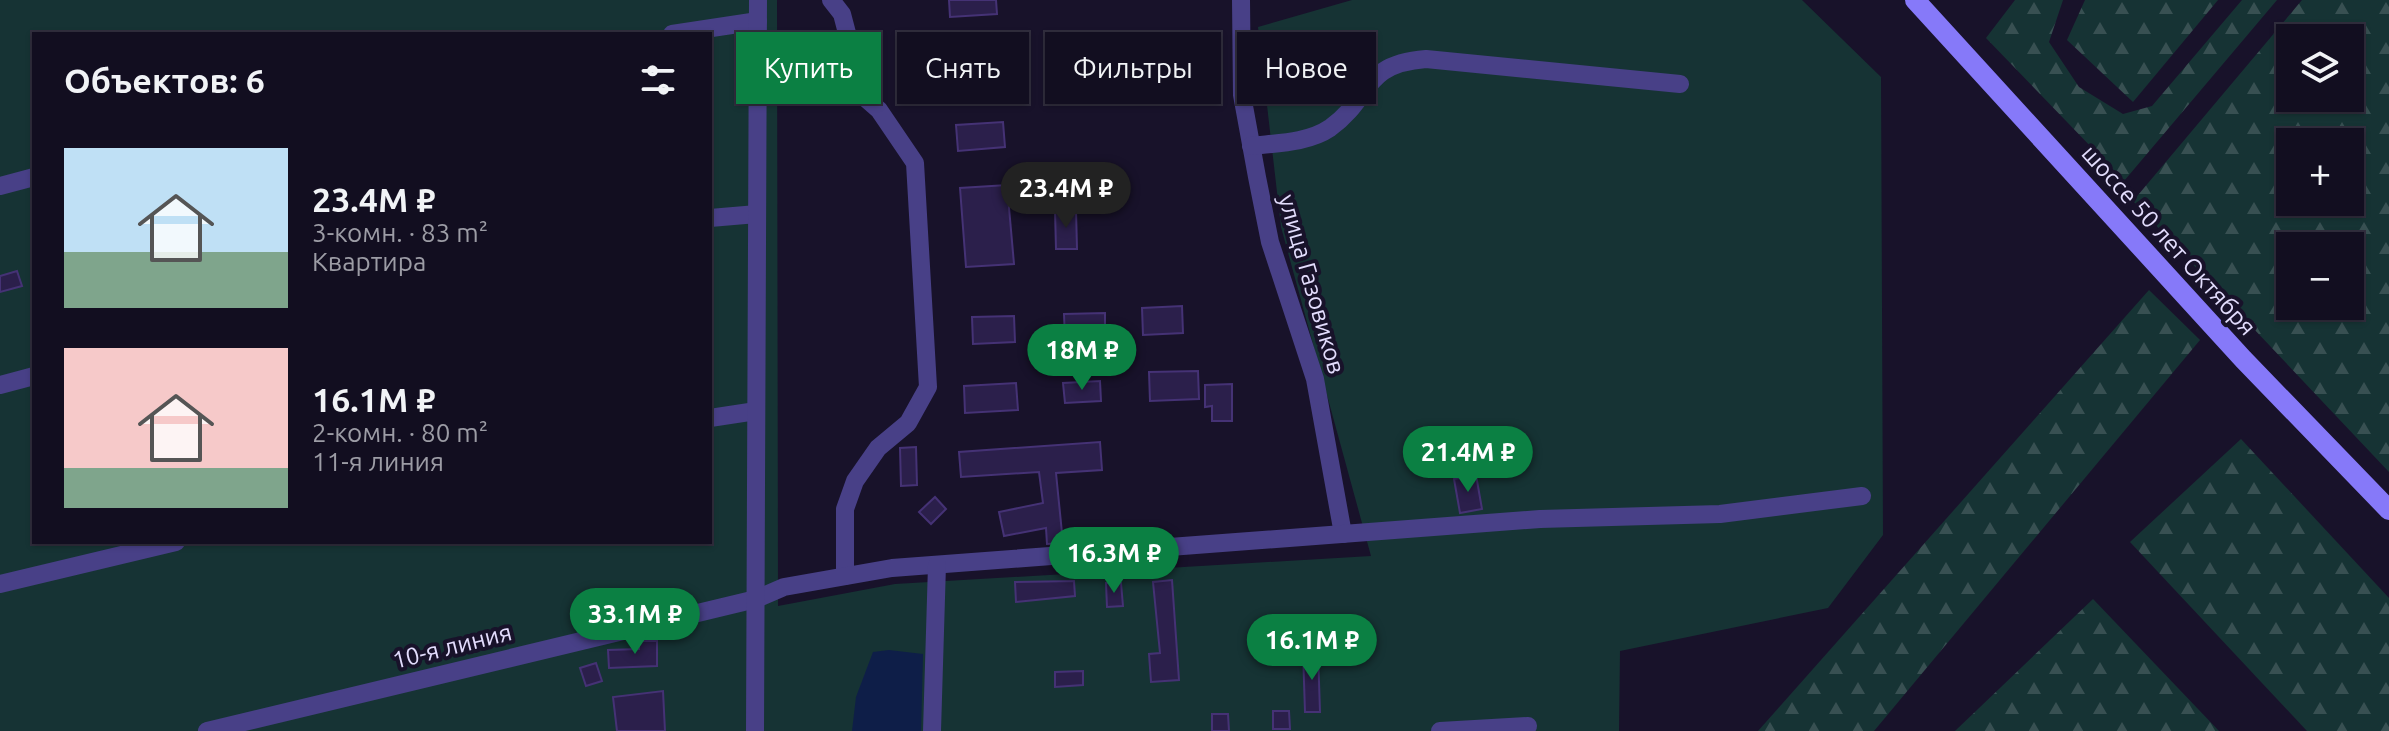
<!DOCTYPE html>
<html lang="ru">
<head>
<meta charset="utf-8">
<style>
  :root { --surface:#120e20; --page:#1f1c2d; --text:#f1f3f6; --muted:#9c9ca5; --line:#312e3e; --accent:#0b8043 }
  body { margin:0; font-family:Ubuntu,sans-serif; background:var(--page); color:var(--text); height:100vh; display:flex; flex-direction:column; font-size:30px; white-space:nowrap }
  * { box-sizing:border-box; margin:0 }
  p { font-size:26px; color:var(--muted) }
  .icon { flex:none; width:44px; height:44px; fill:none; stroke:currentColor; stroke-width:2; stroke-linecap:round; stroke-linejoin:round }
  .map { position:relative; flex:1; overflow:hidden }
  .side { position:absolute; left:32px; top:32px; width:680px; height:512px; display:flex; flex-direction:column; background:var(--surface); border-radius:0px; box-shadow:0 2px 6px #0004,0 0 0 2px var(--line) }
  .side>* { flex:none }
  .banner { position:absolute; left:736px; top:32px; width:760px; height:72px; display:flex; gap:16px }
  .tools { position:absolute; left:2276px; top:24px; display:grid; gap:16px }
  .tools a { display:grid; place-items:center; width:88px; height:88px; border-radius:0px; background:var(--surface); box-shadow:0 2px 6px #0004,0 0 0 2px var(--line); font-size:40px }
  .price { position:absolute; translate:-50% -68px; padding:0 18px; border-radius:28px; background:var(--accent); color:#fff; font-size:26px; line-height:52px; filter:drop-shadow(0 2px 4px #0008) }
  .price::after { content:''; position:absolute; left:50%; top:48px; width:24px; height:18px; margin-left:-12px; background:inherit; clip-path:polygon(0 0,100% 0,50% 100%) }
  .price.on { background:#222; color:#fff }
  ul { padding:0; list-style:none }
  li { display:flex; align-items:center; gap:24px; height:200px; padding:0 32px }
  li span { display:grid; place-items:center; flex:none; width:224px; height:160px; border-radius:0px; color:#555 }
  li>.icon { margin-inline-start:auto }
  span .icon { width:96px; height:96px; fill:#fffc; stroke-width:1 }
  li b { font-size:34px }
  h2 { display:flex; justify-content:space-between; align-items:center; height:96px; padding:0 32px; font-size:34px }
  .pill { padding:0 28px; border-radius:0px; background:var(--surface); box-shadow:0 2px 6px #0004,0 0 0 2px var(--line); font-size:28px; line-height:72px }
  .pill.on { background:var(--accent); color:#fff }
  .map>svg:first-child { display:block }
</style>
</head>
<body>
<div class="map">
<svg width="2389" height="731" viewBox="0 0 2389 731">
  <defs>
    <pattern id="forest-firs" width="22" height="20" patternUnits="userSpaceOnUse" patternTransform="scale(2)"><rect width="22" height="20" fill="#163334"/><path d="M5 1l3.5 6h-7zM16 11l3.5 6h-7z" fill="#385052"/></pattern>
  </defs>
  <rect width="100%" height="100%" fill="#18122a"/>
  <g fill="url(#forest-firs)" fill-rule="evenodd">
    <polygon points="2015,0 2063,0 2049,42 2079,87 2123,114 2152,106 2242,0 2277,0 2124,181 1986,38"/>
    <polygon points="2085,0 2218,0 2133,102 2067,40"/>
    <path d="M2302,0H2389V472L2133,201ZM2290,38H2350V98H2290ZM2290,142H2350V202H2290ZM2350,246V306H2290V246Z"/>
    <polygon points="2149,290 2200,340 1874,731 1758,731"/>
    <polygon points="2241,439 2389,598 2389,731 2307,731 2130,542"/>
    <polygon points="2093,599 2219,731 1955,731"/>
  </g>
  <path fill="#163334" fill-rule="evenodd" d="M0,0H777L778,606L895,584L1371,556L1281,227L1258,27L1352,0H1802L1881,77L1883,535L1828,608L1620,651L1619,731H0ZM34,34H710V542H34Z"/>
  <polygon fill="#0e1e48" points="889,650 923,654 921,731 852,731 856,697 873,652"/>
  <g fill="#2b1f4b" stroke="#453275" stroke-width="2">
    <polygon points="949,0 996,0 997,14 950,17"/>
    <polygon points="997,59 999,85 952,88 950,62"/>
    <polygon points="1003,122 1005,147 958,151 956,125"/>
    <polygon points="1007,185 1014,264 966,267 960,188"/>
    <polygon points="1055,210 1076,210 1077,249 1056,249"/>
    <polygon points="17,271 22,286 0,292 0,276"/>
    <polygon points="1182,306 1183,333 1143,335 1142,308"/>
    <polygon points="1105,313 1105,339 1065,340 1064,314"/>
    <polygon points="1014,316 1015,342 973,344 972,317"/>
    <polygon points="1198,371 1199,399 1150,401 1149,372"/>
    <polygon points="1100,381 1101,401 1065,403 1063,383"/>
    <polygon points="1016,383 1018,410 965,413 964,386"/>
    <polygon points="1232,384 1232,421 1212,421 1212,406 1205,407 1205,385"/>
    <polygon points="1100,442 1102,470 1056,473 1063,543 1047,544 1046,528 1004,536 999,512 1043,503 1039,472 961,477 959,452"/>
    <polygon points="916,447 917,485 901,486 900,448"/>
    <polygon points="1476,475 1482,509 1460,513 1454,479"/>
    <polygon points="935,497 946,509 931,524 919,512"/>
    <polygon points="1172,580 1179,680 1151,682 1149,654 1160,653 1153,582"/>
    <polygon points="1074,581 1075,596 1016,602 1015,582"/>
    <polygon points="1106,583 1121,583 1123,606 1107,607"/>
    <polygon points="639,641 657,641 657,666 609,668 608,650 639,649"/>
    <polygon points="1303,651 1318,651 1320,712 1305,712"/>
    <polygon points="596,663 602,681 586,686 580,668"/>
    <polygon points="1083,671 1083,685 1055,687 1055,672"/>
    <polygon points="663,691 665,731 617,731 613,697"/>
    <polygon points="1273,711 1289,711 1290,729 1273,729"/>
    <polygon points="1212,714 1228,714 1229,731 1212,731"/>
  </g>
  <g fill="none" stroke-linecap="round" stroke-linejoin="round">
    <g stroke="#484087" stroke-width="18">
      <polyline points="831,0 842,14 847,33 848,69 855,89 879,110 915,163 928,387 908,423 878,448 855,481 845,509 845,576"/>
      <polyline points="1241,0 1242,95 1257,177 1270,242 1315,379 1343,534"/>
      <polyline points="672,34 758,21"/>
      <path d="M1251,146C1276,143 1308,143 1330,128C1373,97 1361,64 1426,59L1680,84"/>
      <polyline points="0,186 34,177"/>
      <polyline points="710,218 757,214"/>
      <polyline points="0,385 34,376"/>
      <polyline points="710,418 756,411"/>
      <polyline points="0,584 176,542"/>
      <polyline points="207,731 756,599 784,587 892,568 1540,519 1720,514 1862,496"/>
      <polyline points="755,731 758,0"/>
      <polyline points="932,731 937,565"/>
      <polyline points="1440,731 1528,726"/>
    </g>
    <polyline stroke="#8679f9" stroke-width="20" points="1915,0 2243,359 2389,510"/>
  </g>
  <g text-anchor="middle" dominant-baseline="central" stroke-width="8" stroke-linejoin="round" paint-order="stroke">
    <g font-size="24" fill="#e3ddfd" stroke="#18122a">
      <text transform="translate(2169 240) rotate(48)">шоссе 50 лет Октября</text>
      <text transform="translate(1312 284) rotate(74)">улица Газовиков</text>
      <text transform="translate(452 646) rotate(-14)">10-я линия</text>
    </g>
  </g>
</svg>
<div class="tools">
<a><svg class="icon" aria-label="layers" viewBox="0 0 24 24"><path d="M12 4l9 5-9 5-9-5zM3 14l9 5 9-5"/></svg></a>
<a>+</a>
<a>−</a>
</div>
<b class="price on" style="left:1066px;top:230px">23.4M ₽</b>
<b class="price" style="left:1082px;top:392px">18M ₽</b>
<b class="price" style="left:1468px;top:494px">21.4M ₽</b>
<b class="price" style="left:1114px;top:595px">16.3M ₽</b>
<b class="price" style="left:635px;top:656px">33.1M ₽</b>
<b class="price" style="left:1312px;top:682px">16.1M ₽</b>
<div class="banner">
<a class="pill on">Купить</a>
<a class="pill">Снять</a>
<a class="pill">Фильтры</a>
<a class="pill">Новое</a>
</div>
<section class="side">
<h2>Объектов: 6<svg class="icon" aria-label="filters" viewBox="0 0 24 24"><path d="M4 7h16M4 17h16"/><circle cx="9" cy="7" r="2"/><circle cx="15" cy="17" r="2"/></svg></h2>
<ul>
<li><span style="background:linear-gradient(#bfe0f5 65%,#7fa58c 0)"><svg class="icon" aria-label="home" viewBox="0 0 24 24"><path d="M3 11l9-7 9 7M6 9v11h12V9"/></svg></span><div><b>23.4M ₽</b><p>3-комн. · 83 m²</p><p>Квартира</p></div></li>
<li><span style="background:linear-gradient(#f6c9c9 75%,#7fa58c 0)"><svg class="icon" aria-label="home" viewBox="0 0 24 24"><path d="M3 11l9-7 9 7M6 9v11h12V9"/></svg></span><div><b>16.1M ₽</b><p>2-комн. · 80 m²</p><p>11-я линия</p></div></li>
</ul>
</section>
</div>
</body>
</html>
